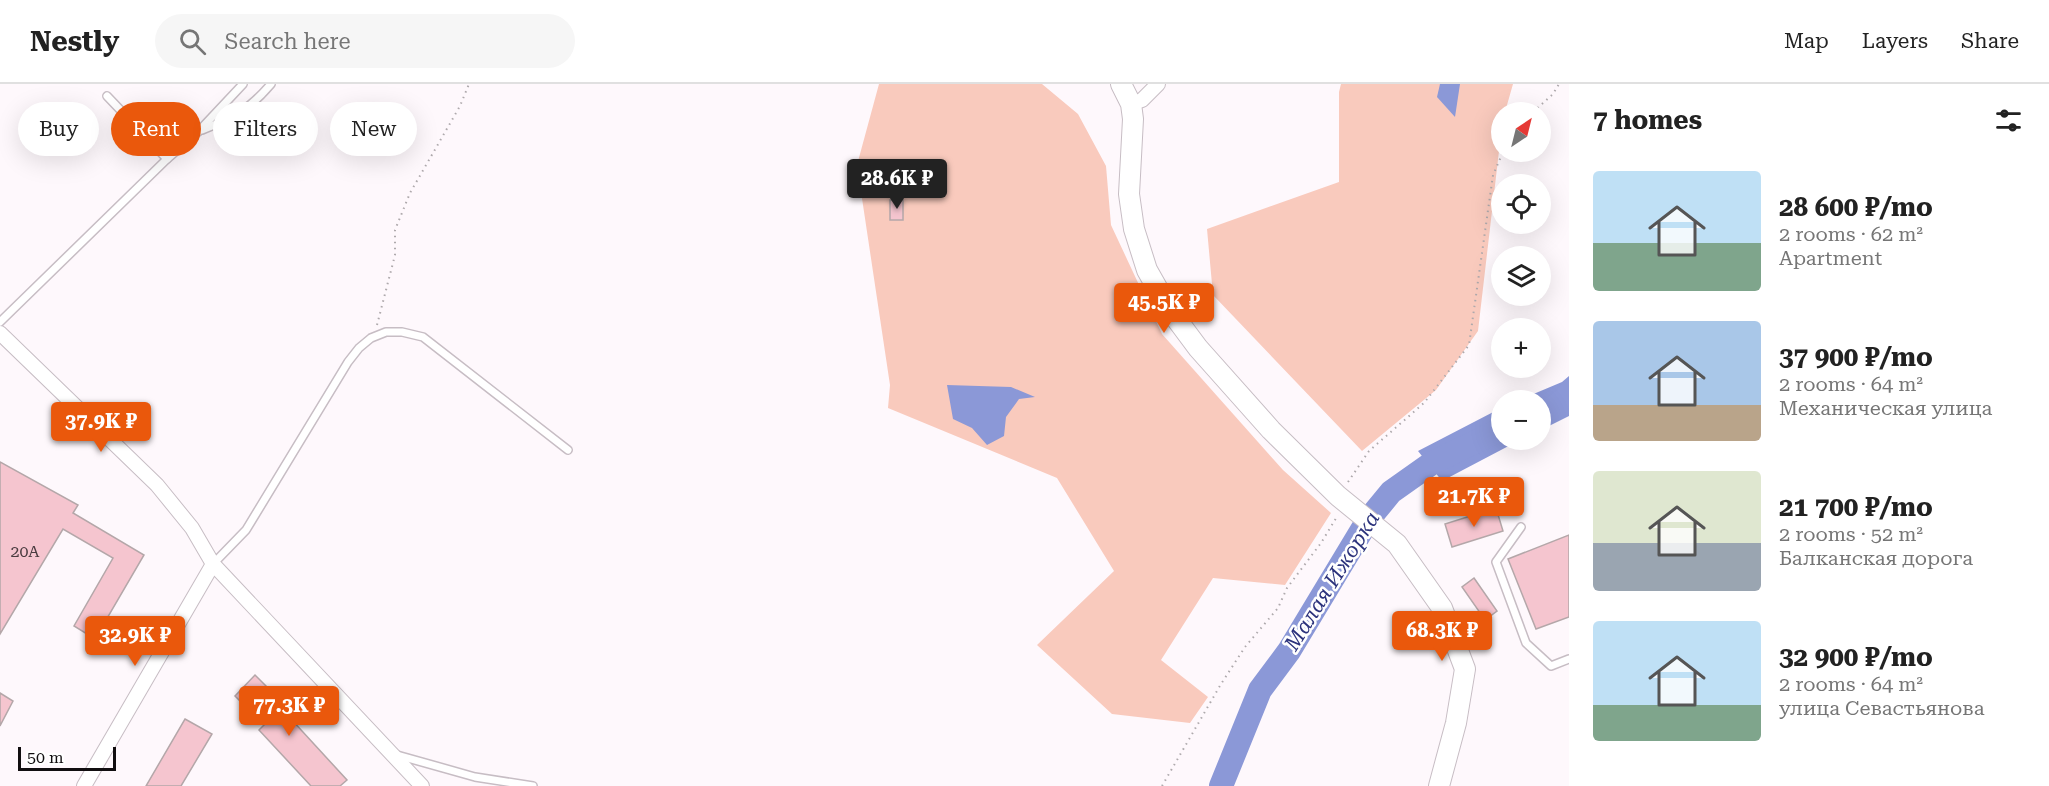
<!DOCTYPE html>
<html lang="en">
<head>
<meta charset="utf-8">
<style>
  :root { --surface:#fff; --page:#f6f6f6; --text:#222; --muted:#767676; --line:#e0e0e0; --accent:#ea580c }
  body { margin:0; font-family:"Roboto Serif",serif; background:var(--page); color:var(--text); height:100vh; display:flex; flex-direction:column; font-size:22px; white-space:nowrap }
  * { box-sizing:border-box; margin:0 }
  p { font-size:20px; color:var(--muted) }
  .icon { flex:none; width:33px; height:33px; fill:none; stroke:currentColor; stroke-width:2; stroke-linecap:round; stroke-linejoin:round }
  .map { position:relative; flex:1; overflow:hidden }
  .side { display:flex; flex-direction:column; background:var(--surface); width:480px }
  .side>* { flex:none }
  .banner { position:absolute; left:18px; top:18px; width:570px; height:54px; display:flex; gap:12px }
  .needle { width:39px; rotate:35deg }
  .fabs { position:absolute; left:1491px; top:18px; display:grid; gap:12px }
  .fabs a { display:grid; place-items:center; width:60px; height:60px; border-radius:50%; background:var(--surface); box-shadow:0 6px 24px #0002; font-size:30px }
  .scale { position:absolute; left:18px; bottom:15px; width:98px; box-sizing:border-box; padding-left:6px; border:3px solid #110e10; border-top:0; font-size:16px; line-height:21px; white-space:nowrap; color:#110e10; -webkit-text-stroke:4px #fff; paint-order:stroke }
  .price { position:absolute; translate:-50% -51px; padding:0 14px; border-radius:6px; background:var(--accent); color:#fff; font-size:20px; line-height:39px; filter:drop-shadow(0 2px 3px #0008) }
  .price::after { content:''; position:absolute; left:50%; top:36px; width:18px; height:14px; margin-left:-9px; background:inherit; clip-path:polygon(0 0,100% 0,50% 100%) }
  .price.current { background:#222; color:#fff }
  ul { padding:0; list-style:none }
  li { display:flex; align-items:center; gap:18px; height:150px; padding:0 24px }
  li span { display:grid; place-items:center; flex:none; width:168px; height:120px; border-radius:6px; color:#555 }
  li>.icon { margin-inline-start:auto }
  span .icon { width:72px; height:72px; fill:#fffc; stroke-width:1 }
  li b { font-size:26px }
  h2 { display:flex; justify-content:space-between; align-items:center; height:72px; padding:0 24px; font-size:26px }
  .tag { padding:0 21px; border-radius:27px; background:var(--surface); box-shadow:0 6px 24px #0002; font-size:21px; line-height:54px }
  .tag.current { background:var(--accent); color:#fff }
  header { display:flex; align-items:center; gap:36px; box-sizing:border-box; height:84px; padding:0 30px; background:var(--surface); border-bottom:2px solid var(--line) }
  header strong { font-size:28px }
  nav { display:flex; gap:33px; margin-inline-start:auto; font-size:21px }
  .search { width:420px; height:54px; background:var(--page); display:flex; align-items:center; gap:15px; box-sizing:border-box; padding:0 21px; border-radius:33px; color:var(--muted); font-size:22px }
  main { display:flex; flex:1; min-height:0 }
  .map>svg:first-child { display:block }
</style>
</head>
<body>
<header>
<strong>Nestly</strong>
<div class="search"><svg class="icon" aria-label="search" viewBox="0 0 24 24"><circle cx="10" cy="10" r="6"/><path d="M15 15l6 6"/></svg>Search here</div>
<nav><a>Map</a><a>Layers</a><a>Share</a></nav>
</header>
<main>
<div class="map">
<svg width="1569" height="702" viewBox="0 0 1569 702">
  <rect width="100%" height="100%" fill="#fef8fc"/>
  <g fill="#f9cabd">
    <polygon points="879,0 1042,0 1078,30 1106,82 1111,141 1162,250 1283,386 1331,429 1285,501 1213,494 1161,576 1208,613 1190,639 1112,630 1037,561 1114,487 1057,394 888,324 890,301 857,81"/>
    <polygon points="1341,0 1513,0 1505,28 1502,28 1501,50 1478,247 1436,306 1362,367 1213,211 1207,145 1339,98 1339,8"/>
  </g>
  <g fill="#8b98d7">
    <polygon points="1440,0 1460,0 1455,33 1437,13"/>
    <polygon points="1569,292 1569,332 1541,346 1540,316 1519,316 1562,298"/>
    <polygon points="947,301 1011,303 1035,313 1019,315 1006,333 1004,352 987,361 972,344 953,335"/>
    <polygon points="1501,324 1502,356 1520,356 1442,397 1418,367"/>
  </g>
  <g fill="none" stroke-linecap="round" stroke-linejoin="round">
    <polyline stroke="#8b98d7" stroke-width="24" points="1221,702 1260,606 1289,567 1368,436 1391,408 1432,379 1502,345"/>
  </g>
  <g fill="#f5c5cf" stroke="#b4a7a9" stroke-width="1.5">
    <rect x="890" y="116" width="13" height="20"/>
    <polygon points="0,378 78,421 73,429 144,471 95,555 74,542 113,474 63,445 0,550"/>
    <polygon points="1496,424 1503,447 1452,463 1445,440"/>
    <polygon points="1569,451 1569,533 1536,545 1508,475"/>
    <polygon points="1474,494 1497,527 1485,536 1462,503"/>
    <polygon points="255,591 272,608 269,611 347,696 340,702 311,702 259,646 264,641 235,612"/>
    <polygon points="0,609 13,617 0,642"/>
    <polygon points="185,635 212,650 181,702 146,702"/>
  </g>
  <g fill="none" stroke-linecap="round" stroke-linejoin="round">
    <g stroke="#c7bdc4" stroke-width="10">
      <g id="lane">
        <path d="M202,46C234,33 248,27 271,0"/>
        <polyline points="167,75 198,48 243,0"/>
        <polyline points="0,238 167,75 107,12"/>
        <polyline points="1521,443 1496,478 1526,559 1551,582 1569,575"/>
        <polyline points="213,480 246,446 348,278 359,264 371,254 386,248 402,248 423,253 568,366"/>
        <polyline points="397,671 475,693 533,702"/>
      </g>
    </g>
    <g stroke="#c7bdc4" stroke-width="16">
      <g id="street">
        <polyline points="1131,20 1142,16 1158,0"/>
        <polyline points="0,249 157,401 192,444 213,480 422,702"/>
        <polyline points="84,702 213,480"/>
      </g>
    </g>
    <g stroke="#c7bdc4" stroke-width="22">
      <polyline id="secondary" points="1121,0 1131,20 1133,35 1129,110 1134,145 1147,186 1169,225 1198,264 1271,346 1338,412 1397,460 1442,524 1465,585 1456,639 1439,702"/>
    </g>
    <g stroke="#aea9ac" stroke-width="2" stroke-dasharray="1.5 4.5" stroke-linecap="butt">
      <polyline points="1533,28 1553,10 1559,0"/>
      <polyline points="377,241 395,171 395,146 410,109 460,22 469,0"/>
      <polyline points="1348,398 1369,367 1424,319 1469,261 1493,91 1503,68"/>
      <polyline points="1162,702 1221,600 1245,563 1278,524 1287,504 1321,459 1338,431"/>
    </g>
    <use href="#lane" stroke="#fff" stroke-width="7"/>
    <use href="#street" stroke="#fff" stroke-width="14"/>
    <use href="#secondary" stroke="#fff" stroke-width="20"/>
  </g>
  <g text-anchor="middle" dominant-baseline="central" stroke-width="5" stroke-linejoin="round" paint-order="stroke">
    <g font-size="16" fill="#4a3c40">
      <text x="25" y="467">20А</text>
    </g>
    <g font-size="21" font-style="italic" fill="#2c337c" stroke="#fff">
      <text transform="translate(1332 497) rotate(-58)">Малая Ижорка</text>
    </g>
  </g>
</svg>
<div class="fabs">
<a><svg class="needle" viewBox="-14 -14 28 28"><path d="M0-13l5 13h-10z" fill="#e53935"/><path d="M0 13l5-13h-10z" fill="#767676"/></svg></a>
<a><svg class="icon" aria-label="locate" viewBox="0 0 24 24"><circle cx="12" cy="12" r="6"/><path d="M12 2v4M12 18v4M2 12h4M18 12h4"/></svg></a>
<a><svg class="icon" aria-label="layers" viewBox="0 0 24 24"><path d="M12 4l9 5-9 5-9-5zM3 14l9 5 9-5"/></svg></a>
<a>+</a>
<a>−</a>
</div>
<div class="scale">50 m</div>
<b class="price current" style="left:897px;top:126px">28.6K ₽</b>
<b class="price" style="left:1164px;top:250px">45.5K ₽</b>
<b class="price" style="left:101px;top:369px">37.9K ₽</b>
<b class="price" style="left:1474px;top:444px">21.7K ₽</b>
<b class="price" style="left:1442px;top:578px">68.3K ₽</b>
<b class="price" style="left:135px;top:583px">32.9K ₽</b>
<b class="price" style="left:289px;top:653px">77.3K ₽</b>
<div class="banner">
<a class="tag">Buy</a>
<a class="tag current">Rent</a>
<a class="tag">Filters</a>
<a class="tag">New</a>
</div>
</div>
<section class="side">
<h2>7 homes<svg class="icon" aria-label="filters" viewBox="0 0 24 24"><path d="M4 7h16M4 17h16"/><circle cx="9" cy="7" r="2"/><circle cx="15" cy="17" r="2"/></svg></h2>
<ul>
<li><span style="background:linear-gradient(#bfe0f5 60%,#7fa58c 0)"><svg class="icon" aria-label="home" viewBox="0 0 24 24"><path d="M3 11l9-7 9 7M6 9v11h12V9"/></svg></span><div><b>28 600 ₽/mo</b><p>2 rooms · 62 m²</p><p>Apartment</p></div></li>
<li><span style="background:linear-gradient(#a9c7e8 70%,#b9a48a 0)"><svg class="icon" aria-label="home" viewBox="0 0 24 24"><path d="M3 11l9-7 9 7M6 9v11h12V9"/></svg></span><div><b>37 900 ₽/mo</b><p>2 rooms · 64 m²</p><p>Механическая улица</p></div></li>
<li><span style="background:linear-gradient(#dfe7d0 60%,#9aa5b1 0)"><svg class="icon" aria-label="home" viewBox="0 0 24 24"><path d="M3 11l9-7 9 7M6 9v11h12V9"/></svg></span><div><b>21 700 ₽/mo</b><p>2 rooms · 52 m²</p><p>Балканская дорога</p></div></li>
<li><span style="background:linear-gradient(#bfe0f5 70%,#7fa58c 0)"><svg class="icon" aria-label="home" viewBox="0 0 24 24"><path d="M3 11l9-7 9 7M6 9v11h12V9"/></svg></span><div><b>32 900 ₽/mo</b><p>2 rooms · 64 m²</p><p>улица Севастьянова</p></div></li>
</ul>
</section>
</main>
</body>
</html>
